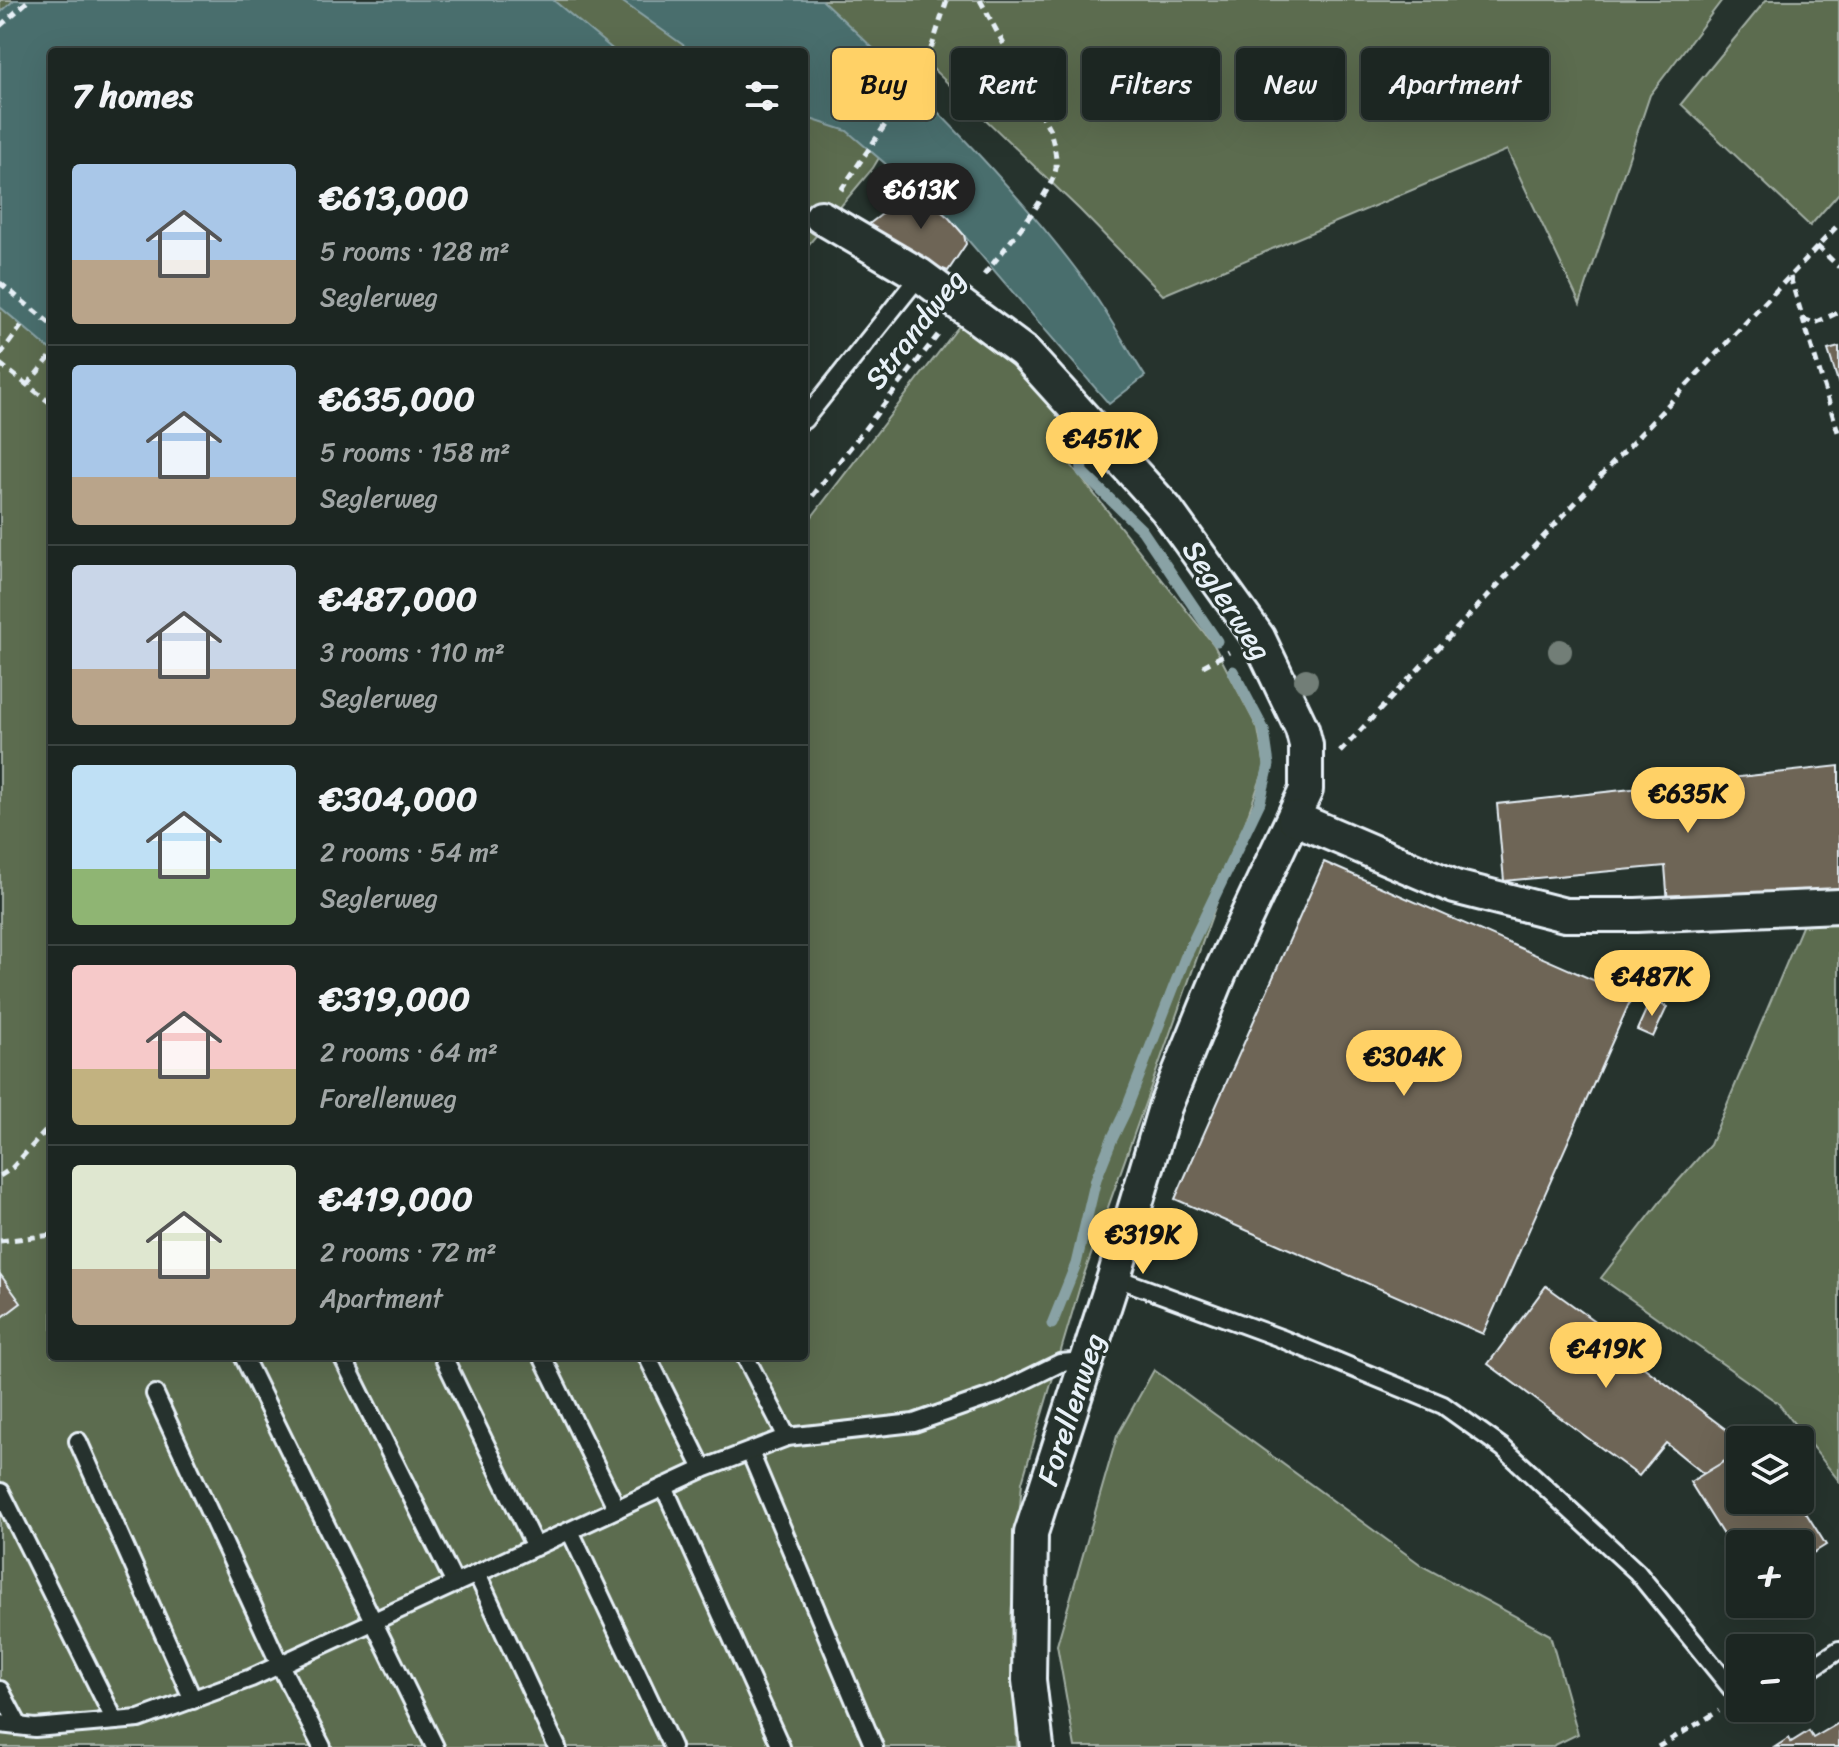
<!DOCTYPE html>
<html lang="en">
<head>
<meta charset="utf-8">
<style>
  :root { --surface:#1c2622; --page:#29322f; --text:#f1f3f6; --muted:#a0a5a5; --line:#3a4340; --accent:#ffd166 }
  body { margin:0; font-family:Sriracha,sans-serif; background:var(--page); color:var(--text); height:100vh; display:flex; flex-direction:column; font-size:30px; white-space:nowrap }
  * { box-sizing:border-box; margin:0 }
  p { font-size:26px; color:var(--muted) }
  .icon { flex:none; width:44px; height:44px; fill:none; stroke:currentColor; stroke-width:2; stroke-linecap:round; stroke-linejoin:round }
  .map { position:relative; flex:1; overflow:hidden }
  .side { position:absolute; left:48px; top:48px; width:760px; height:1312px; display:flex; flex-direction:column; background:var(--surface); border-radius:8px; box-shadow:0 8px 32px #0002,0 0 0 2px var(--line) }
  .side>* { flex:none }
  .guide { position:absolute; left:832px; top:48px; width:760px; height:72px; display:flex; gap:16px }
  .fabs { position:absolute; left:1726px; top:1426px; display:grid; gap:16px }
  .fabs a { display:grid; place-items:center; width:88px; height:88px; border-radius:8px; background:var(--surface); box-shadow:0 8px 32px #0002,0 0 0 2px var(--line); font-size:40px }
  .price { position:absolute; translate:-50% -68px; padding:0 18px; border-radius:28px; background:var(--accent); color:#111; font-size:26px; line-height:52px; filter:drop-shadow(0 2px 4px #0008) }
  .price::after { content:''; position:absolute; left:50%; top:48px; width:24px; height:18px; margin-left:-12px; background:inherit; clip-path:polygon(0 0,100% 0,50% 100%) }
  .price.selected { background:#222; color:#fff }
  ul { padding:0; list-style:none }
  li { display:flex; align-items:center; gap:24px; height:200px; padding:0 24px }
  li+li { border-top:2px solid var(--line) }
  li span { display:grid; place-items:center; flex:none; width:224px; height:160px; border-radius:8px; color:#555 }
  li>.icon { margin-inline-start:auto }
  span .icon { width:96px; height:96px; fill:#fffc; stroke-width:1 }
  li b { font-size:34px }
  h2 { display:flex; justify-content:space-between; align-items:center; height:96px; padding:0 24px; font-size:34px }
  .pill { padding:0 28px; border-radius:8px; background:var(--surface); box-shadow:0 8px 32px #0002,0 0 0 2px var(--line); font-size:28px; line-height:72px }
  .pill.selected { background:var(--accent); color:#111 }
  .map>svg:first-child { display:block }
</style>
</head>
<body>
<div class="map">
<svg width="1839" height="1747" viewBox="0 0 1839 1747">
  <rect width="100%" height="100%" fill="#26332d"/>
  <filter id="ink" filterUnits="userSpaceOnUse"><feTurbulence type="fractalNoise" baseFrequency=".0125" numOctaves="2"/><feDisplacementMap in="SourceGraphic" scale="16" xChannelSelector="R" yChannelSelector="G"/><feConvolveMatrix kernelMatrix="1 2 1 2 8 2 1 2 1" color-interpolation-filters="sRGB"/></filter>
  <g filter="url(#ink)">
    <g fill="#5c6c4f" stroke="#a2aea4" stroke-width="2">
      <polygon points="0,0 1722,0 1650,95 1580,304 1507,150 1163,295 1080,210 932,68 873,168 804,250 804,52 52,52 52,1356 804,1356 804,527 959,326 994,344 1081,428 1072,466 1214,645 1258,729 1265,767 1081,1283 1022,1482 1011,1618 1017,1747 0,1747"/>
      <polygon points="1766,0 1839,0 1839,193 1810,226 1681,104"/>
      <polygon points="1803,924 1839,924 1839,1481 1778,1403 1601,1278 1664,1197 1710,1145"/>
      <polygon points="1154,1370 1424,1567 1550,1635 1578,1734 1551,1747 1075,1747 1057,1645 1117,1436"/>
    </g>
    <g fill="#496e6d" stroke="#89a2a5" stroke-width="2">
      <polygon points="14,0 553,0 616,52 52,52 52,351 0,307 0,13"/>
      <path d="M620,0H822C912,84 1000,170 1075,268C1101,301 1122,340 1145,376L1109,404L949,218L847,131L804,117V52H693Z"/>
    </g>
    <g fill="none" stroke-linecap="round" stroke-linejoin="round">
      <g stroke="#89a2a5" stroke-width="11">
        <polyline points="1088,442 1081,457 1082,472 1142,530 1217,641"/>
        <polyline points="1052,1324 1076,1264 1096,1179 1112,1139 1126,1110 1185,958 1260,802 1269,765 1264,730 1233,671"/>
      </g>
    </g>
    <g fill="#6e6556" stroke="#e8f1f8" stroke-width="2">
      <polygon points="915,189 949,218 964,235 966,244 948,271 912,257 887,242 869,224"/>
      <polygon points="1839,347 1839,385 1828,350"/>
      <polygon points="1839,766 1839,888 1668,904 1665,866 1504,881 1497,804"/>
      <polygon points="1324,862 1632,997 1483,1334 1175,1199"/>
      <polygon points="1651,999 1667,1007 1653,1037 1637,1030"/>
      <polygon points="0,1274 21,1303 0,1319"/>
      <polygon points="1546,1286 1607,1330 1601,1335 1740,1440 1740,1452 1704,1474 1666,1443 1639,1476 1488,1364"/>
      <polygon points="1740,1452 1740,1500 1798,1500 1826,1545 1800,1561 1800,1544 1740,1544 1740,1562 1690,1482"/>
      <polygon points="1839,1723 1839,1747 1775,1747 1789,1738 1791,1742 1809,1731 1813,1738"/>
    </g>
    <g fill="none" stroke-linecap="round" stroke-linejoin="round">
      <g stroke="#e8f1f8" stroke-width="22">
        <g id="service">
          <polyline points="804,420 920,275"/>
          <polyline points="1114,1277 1280,1338 1443,1405 1503,1448 1637,1572 1740,1699"/>
          <polyline points="243,1356 435,1747"/>
          <polyline points="342,1356 455,1584"/>
          <polyline points="443,1356 535,1547"/>
          <polyline points="542,1356 617,1509"/>
          <polyline points="647,1356 703,1469"/>
          <polyline points="745,1356 787,1437"/>
          <polyline points="155,1394 280,1665 322,1747"/>
          <polyline points="78,1441 193,1700"/>
          <polyline points="750,1452 874,1747"/>
          <polyline points="664,1487 781,1747"/>
          <polyline points="1,1492 115,1721"/>
          <polyline points="570,1531 672,1747"/>
          <polyline points="477,1574 557,1747"/>
          <polyline points="1800,1676 1839,1650"/>
          <polyline points="0,1690 19,1726"/>
          <polyline points="1747,1708 1749,1711 1753,1708"/>
          <polyline points="0,1724 35,1728 139,1719 251,1678 703,1469 787,1437 914,1423 997,1394 1060,1363 1085,1361"/>
        </g>
      </g>
      <g stroke="#e8f1f8" stroke-width="38">
        <g id="minor">
          <polyline points="821,217 920,275 1024,352 1166,509 1258,637 1302,729 1306,745 1306,790 1220,973 1165,1107 1114,1277 1031,1533 1029,1680 1037,1747"/>
          <polyline points="1294,818 1455,887 1565,915 1636,915 1839,906"/>
        </g>
      </g>
      <g stroke="#e8f1f8" stroke-width="5" stroke-dasharray="8 6" stroke-linecap="butt">
        <path d="M980,0L1050,130C1053,142 1057,155 1056,168C1053,193 998,256 981,279"/>
        <polyline points="0,26 29,0"/>
        <polyline points="841,190 917,78 932,46 947,0"/>
        <polyline points="1817,246 1839,267"/>
        <polyline points="1790,277 1839,435"/>
        <polyline points="0,283 52,325"/>
        <polyline points="1803,319 1815,323 1839,312"/>
        <polyline points="0,355 22,325"/>
        <polyline points="0,364 52,404"/>
        <polyline points="27,385 52,355"/>
        <polyline points="804,507 941,331"/>
        <polyline points="1203,666 1229,652"/>
        <polyline points="1340,752 1839,224"/>
        <polyline points="0,1176 12,1168 52,1124"/>
        <polyline points="0,1241 52,1235"/>
        <polyline points="1658,1747 1719,1711"/>
      </g>
      <use href="#service" stroke="#26332d" stroke-width="16"/>
      <use href="#minor" stroke="#26332d" stroke-width="32"/>
    </g>
    <g fill="#727e77">
      <circle cx="1560" cy="651" r="12"/>
      <circle cx="1306" cy="680" r="12"/>
    </g>
  </g>
  <g text-anchor="middle" dominant-baseline="central" stroke-width="6" stroke-linejoin="round" paint-order="stroke">
    <g font-size="30" fill="#e8f1f8" stroke="#26332d">
      <text transform="translate(915 329) rotate(-52)">Strandweg</text>
      <text transform="translate(1227 600) rotate(57)">Seglerweg</text>
      <text transform="translate(1071 1409) rotate(-72)">Forellenweg</text>
    </g>
  </g>
</svg>
<div class="fabs">
<a><svg class="icon" aria-label="layers" viewBox="0 0 24 24"><path d="M12 4l9 5-9 5-9-5zM3 14l9 5 9-5"/></svg></a>
<a>+</a>
<a>−</a>
</div>
<b class="price selected" style="left:921px;top:231px">€613K</b>
<b class="price" style="left:1102px;top:480px">€451K</b>
<b class="price" style="left:1688px;top:835px">€635K</b>
<b class="price" style="left:1652px;top:1018px">€487K</b>
<b class="price" style="left:1404px;top:1098px">€304K</b>
<b class="price" style="left:1143px;top:1276px">€319K</b>
<b class="price" style="left:1606px;top:1390px">€419K</b>
<div class="guide">
<a class="pill selected">Buy</a>
<a class="pill">Rent</a>
<a class="pill">Filters</a>
<a class="pill">New</a>
<a class="pill">Apartment</a>
</div>
<section class="side">
<h2>7 homes<svg class="icon" aria-label="filters" viewBox="0 0 24 24"><path d="M4 7h16M4 17h16"/><circle cx="9" cy="7" r="2"/><circle cx="15" cy="17" r="2"/></svg></h2>
<ul>
<li><span style="background:linear-gradient(#a9c7e8 60%,#b9a48a 0)"><svg class="icon" aria-label="home" viewBox="0 0 24 24"><path d="M3 11l9-7 9 7M6 9v11h12V9"/></svg></span><div><b>€613,000</b><p>5 rooms · 128 m²</p><p>Seglerweg</p></div></li>
<li><span style="background:linear-gradient(#a9c7e8 70%,#b9a48a 0)"><svg class="icon" aria-label="home" viewBox="0 0 24 24"><path d="M3 11l9-7 9 7M6 9v11h12V9"/></svg></span><div><b>€635,000</b><p>5 rooms · 158 m²</p><p>Seglerweg</p></div></li>
<li><span style="background:linear-gradient(#c9d6e8 65%,#b9a48a 0)"><svg class="icon" aria-label="home" viewBox="0 0 24 24"><path d="M3 11l9-7 9 7M6 9v11h12V9"/></svg></span><div><b>€487,000</b><p>3 rooms · 110 m²</p><p>Seglerweg</p></div></li>
<li><span style="background:linear-gradient(#bfe0f5 65%,#8fb573 0)"><svg class="icon" aria-label="home" viewBox="0 0 24 24"><path d="M3 11l9-7 9 7M6 9v11h12V9"/></svg></span><div><b>€304,000</b><p>2 rooms · 54 m²</p><p>Seglerweg</p></div></li>
<li><span style="background:linear-gradient(#f6c9c9 65%,#c2b280 0)"><svg class="icon" aria-label="home" viewBox="0 0 24 24"><path d="M3 11l9-7 9 7M6 9v11h12V9"/></svg></span><div><b>€319,000</b><p>2 rooms · 64 m²</p><p>Forellenweg</p></div></li>
<li><span style="background:linear-gradient(#dfe7d0 65%,#b9a48a 0)"><svg class="icon" aria-label="home" viewBox="0 0 24 24"><path d="M3 11l9-7 9 7M6 9v11h12V9"/></svg></span><div><b>€419,000</b><p>2 rooms · 72 m²</p><p>Apartment</p></div></li>
</ul>
</section>
</div>
</body>
</html>
